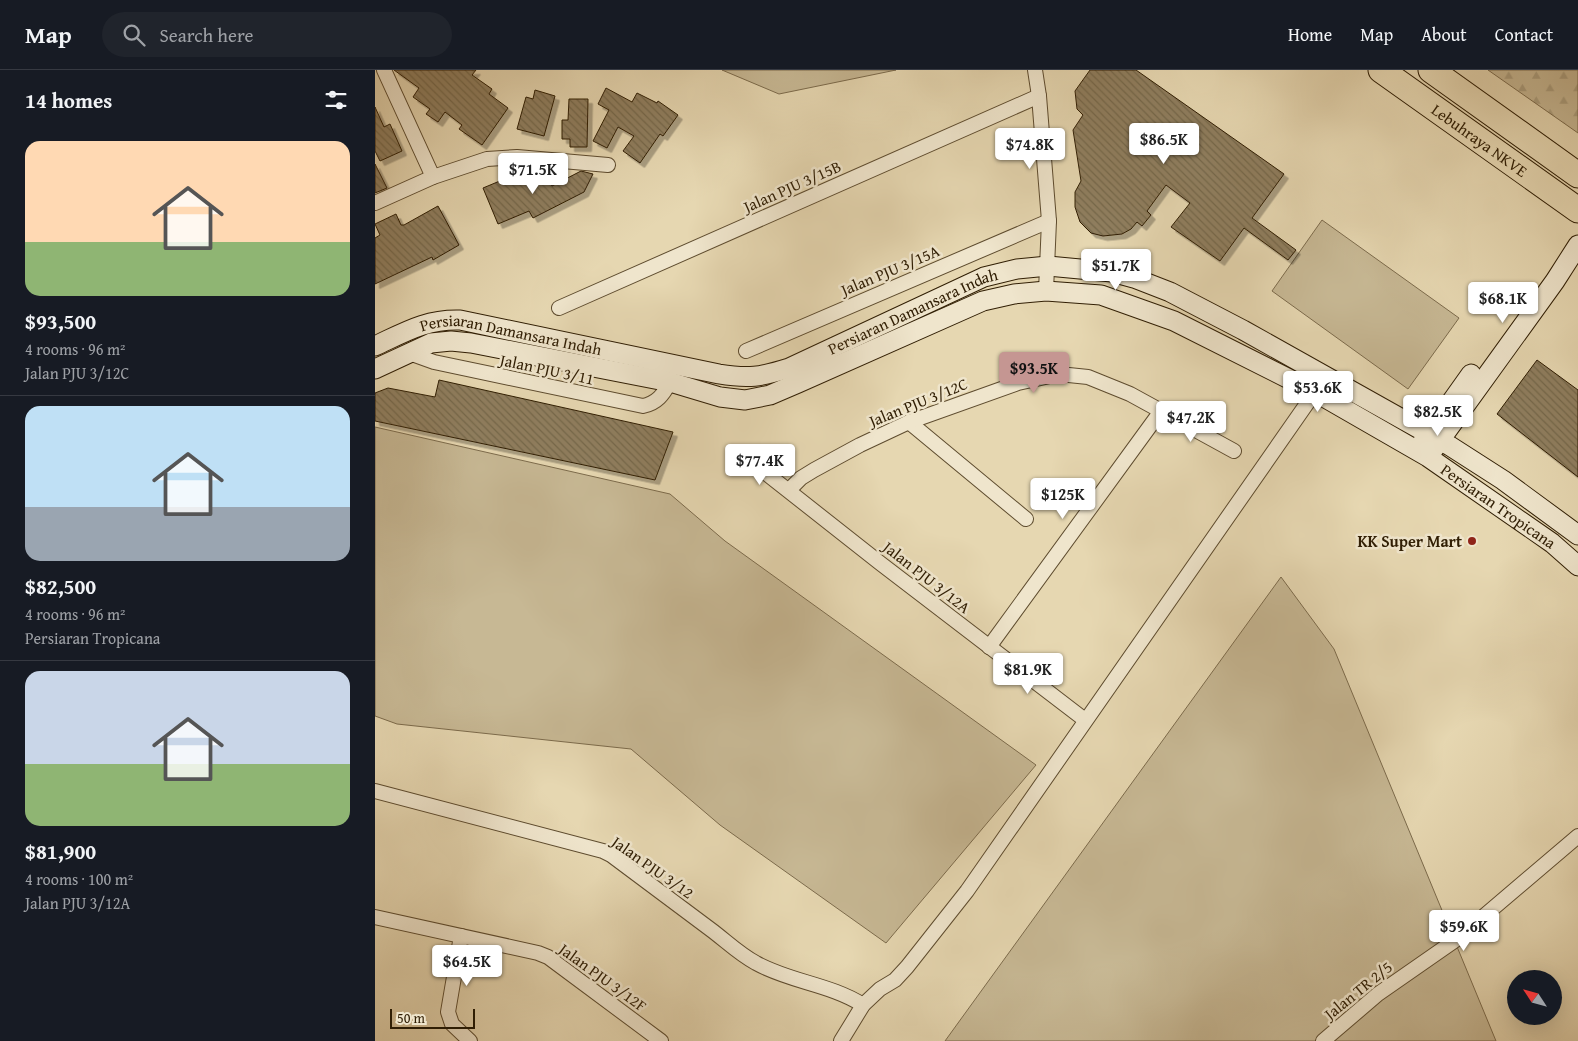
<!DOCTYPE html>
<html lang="en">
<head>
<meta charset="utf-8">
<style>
  :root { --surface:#171b24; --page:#20242c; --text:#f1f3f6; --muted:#9ea1a6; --line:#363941; --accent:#c59692 }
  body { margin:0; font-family:"Gentium Book Plus",serif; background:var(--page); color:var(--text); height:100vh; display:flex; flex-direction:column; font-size:19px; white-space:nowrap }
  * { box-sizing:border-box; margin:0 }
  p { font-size:16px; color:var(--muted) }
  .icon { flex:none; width:28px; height:28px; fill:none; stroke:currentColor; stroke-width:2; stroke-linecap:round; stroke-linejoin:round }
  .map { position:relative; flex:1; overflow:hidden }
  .side { display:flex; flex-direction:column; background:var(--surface); width:375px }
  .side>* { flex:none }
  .needle { width:32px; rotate:306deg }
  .buttons { position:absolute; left:1132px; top:900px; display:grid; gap:10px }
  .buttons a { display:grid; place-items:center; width:55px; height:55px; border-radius:50%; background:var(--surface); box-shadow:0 5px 20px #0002; font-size:25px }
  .scale { position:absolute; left:15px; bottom:12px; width:85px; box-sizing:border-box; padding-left:5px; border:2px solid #301e04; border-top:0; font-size:14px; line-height:18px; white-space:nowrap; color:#301e04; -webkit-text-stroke:4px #efe5cc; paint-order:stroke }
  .price { position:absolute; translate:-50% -42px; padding:0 11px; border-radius:5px; background:#fff; color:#222; font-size:16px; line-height:32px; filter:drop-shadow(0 1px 2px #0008) }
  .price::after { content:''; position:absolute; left:50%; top:30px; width:15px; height:11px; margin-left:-8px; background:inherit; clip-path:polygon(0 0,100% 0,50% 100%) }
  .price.selected { background:var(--accent); color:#111 }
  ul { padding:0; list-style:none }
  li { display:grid; align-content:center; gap:10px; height:265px; padding:0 25px }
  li+li { border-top:1px solid var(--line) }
  li span { display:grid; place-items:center; height:155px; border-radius:15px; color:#555 }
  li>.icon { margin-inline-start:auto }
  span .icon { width:90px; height:90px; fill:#fffc; stroke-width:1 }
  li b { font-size:21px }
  h2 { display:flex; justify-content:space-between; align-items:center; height:60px; padding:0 25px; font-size:21px }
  header { display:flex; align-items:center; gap:30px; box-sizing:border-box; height:70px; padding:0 25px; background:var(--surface); border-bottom:1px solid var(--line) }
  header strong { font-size:24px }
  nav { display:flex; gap:28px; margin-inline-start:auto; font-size:18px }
  .search { width:350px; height:45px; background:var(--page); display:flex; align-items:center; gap:12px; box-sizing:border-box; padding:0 18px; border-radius:28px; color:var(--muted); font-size:19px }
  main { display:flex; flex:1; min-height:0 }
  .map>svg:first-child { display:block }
</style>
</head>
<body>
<header>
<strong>Map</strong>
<div class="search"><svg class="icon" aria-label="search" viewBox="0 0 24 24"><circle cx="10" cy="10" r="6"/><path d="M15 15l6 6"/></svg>Search here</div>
<nav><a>Home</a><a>Map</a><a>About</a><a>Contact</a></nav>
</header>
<main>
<section class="side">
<h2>14 homes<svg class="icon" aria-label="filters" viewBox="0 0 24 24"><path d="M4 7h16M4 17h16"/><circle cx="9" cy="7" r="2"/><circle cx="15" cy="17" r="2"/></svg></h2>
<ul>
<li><span style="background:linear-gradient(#ffd9b3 65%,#8fb573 0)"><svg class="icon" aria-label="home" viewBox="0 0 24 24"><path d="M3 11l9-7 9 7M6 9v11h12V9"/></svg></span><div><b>$93,500</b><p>4 rooms · 96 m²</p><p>Jalan PJU 3/12C</p></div></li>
<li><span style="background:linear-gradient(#bfe0f5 65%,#9aa5b1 0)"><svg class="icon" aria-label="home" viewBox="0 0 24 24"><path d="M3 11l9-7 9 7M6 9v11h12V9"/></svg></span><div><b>$82,500</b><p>4 rooms · 96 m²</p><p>Persiaran Tropicana</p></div></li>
<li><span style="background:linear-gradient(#c9d6e8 60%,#8fb573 0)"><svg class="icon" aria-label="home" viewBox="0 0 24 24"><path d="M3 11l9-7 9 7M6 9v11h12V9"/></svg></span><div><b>$81,900</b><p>4 rooms · 100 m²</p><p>Jalan PJU 3/12A</p></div></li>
</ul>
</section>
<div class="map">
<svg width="1203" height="971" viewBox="0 0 1203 971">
  <defs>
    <pattern id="forest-firs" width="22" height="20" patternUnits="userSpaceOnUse" patternTransform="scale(1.25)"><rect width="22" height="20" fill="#c7b894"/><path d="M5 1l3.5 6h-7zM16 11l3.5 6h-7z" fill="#ab9e7e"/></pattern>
    <pattern id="building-back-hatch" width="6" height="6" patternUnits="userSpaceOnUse" patternTransform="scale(1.25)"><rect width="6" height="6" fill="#8f7e5e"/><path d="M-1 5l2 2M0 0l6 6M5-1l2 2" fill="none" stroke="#75674b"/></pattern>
    <filter id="shadow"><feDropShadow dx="4.5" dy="4.5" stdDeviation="0" flood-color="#0004"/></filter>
  </defs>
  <rect width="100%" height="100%" fill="#e6d7b1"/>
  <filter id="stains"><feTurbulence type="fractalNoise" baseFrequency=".004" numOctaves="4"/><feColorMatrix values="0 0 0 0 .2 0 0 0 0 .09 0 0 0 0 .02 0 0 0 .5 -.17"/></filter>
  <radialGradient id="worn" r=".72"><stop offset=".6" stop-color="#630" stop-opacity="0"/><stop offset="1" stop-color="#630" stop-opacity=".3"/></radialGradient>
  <g fill="#c7b894" stroke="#7c6b4c">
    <polygon points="347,0 521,0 404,24"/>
    <polygon points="947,150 1084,248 1033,319 897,221"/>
    <polygon points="0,357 295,424 350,471 661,695 511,873 345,755 256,679 22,654 0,646"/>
    <polygon points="906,507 959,579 1121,971 570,971"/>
  </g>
  <polygon fill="url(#forest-firs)" stroke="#7c6b4c" points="1113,0 1203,0 1203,63"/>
  <g fill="url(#building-back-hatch)" stroke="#301e04" filter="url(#shadow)">
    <polygon points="19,0 101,0 97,5 117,19 114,24 133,38 107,75 84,59 87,55 70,42 63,52 51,44 55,39 38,27 44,18"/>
    <polygon points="715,0 761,0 909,104 877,148 921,180 913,190 869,158 845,191 796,157 815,133 791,115 772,141 776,145 767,156 762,152 756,159 747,164 728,166 716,163 705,152 700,137 700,122 706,111 698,60 708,45 702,39 700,21"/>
    <polygon points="231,18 257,32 262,23 282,33 283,31 303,45 288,66 285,64 265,93 248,81 259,66 243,57 232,78 218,71 234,40 223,34"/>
    <polygon points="160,20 180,26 169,66 142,59 151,27 158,29"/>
    <polygon points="194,29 213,29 212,77 195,77 195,69 187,69 187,50 193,50"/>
    <polygon points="0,37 9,57 15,54 27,81 5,91 0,81"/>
    <polygon points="0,94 12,118 0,123"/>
    <polygon points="206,101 218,104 209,122 158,148 154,141 123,154 108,118 132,108 134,114 151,106 153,110 170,102 177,116"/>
    <polygon points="63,136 84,175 58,190 57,187 0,214 0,168 5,165 0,154 21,144 26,155 29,155"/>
    <polygon points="1162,290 1203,320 1203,407 1122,344"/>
    <polygon points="64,310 298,362 280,410 0,351 0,323 13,318 60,327"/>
  </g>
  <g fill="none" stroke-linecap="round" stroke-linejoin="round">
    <g stroke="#5e4c2f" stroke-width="16">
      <g id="street">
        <polyline points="9,0 58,107"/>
        <polyline points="660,0 664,26 674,151 671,221"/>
        <polyline points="0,133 58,107 112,89 142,87 233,95"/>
        <polyline points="184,238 664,26"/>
        <polyline points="371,281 674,151"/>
        <path d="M34,283L59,292L268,336C282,333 288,325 295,312"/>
        <polyline points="534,352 651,449"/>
        <polyline points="373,389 505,493 710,650"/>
        <polyline points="414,420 426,408 439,400 485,375 534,352 643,313 684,304 713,307 755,324 859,381"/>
        <polyline points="614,577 786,341"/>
        <path d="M0,721L228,781L236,785C269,810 302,834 335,859C350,870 364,884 381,893C415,912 455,914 488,935"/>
        <polyline points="0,847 163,883 173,887 286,971"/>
        <polyline points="86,866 73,942 77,954 95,971"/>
        <polyline points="466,971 488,935 505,919 520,910 532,897 592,821 940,322"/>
        <polyline points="948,971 1003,924 1082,869 1203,766"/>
      </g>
    </g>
    <g stroke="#301e04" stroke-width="21">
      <g id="secondary">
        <path id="s1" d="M0,276C30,262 51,249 85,250L344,304C374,309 385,307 414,298L609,207L642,199L673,196L737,202L759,208L795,222L868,260L1075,376L1128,410L1203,465"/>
        <path id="s2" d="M0,299L56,273L76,271L96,273L295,312L345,327L370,330L395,325L423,313L608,231L639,224L671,221L726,225L799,251L940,322L1053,387L1177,473L1203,496"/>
        <polyline points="1047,373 1096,304"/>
        <polyline points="1058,380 1180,211 1203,175"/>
      </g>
    </g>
    <g stroke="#301e04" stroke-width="27">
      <g id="highway">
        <path id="s3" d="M1006,0L1203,140"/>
        <polyline points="1056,0 1203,105"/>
      </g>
    </g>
    <use href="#street" stroke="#efe5cc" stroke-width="14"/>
    <use href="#secondary" stroke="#efe5cc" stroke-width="19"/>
    <use href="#highway" stroke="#e6d7b1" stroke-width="25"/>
  </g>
  <circle fill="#8f2418" stroke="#efe5cc" stroke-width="2" cx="1097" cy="471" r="5"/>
  <g text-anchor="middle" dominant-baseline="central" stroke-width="5" stroke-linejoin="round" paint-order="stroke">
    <g font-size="16" fill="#301e04" stroke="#efe5cc">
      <text stroke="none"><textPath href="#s3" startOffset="121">Lebuhraya NKVE</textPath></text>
      <text transform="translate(417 116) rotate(-24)">Jalan PJU 3/15B</text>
      <text transform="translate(515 200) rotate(-23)">Jalan PJU 3/15A</text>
      <text stroke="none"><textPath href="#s1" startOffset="562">Persiaran Damansara Indah</textPath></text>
      <text stroke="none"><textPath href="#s1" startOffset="142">Persiaran Damansara Indah</textPath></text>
      <text transform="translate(172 299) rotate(12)">Jalan PJU 3/11</text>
      <text transform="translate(543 332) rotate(-22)">Jalan PJU 3/12C</text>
      <text stroke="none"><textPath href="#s2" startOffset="1211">Persiaran Tropicana</textPath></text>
      <text transform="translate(552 507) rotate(38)">Jalan PJU 3/12A</text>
      <text transform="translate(278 797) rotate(35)">Jalan PJU 3/12</text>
      <text transform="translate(228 907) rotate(36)">Jalan PJU 3/12F</text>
      <text transform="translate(983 920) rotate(-39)">Jalan TR 2/5</text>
    </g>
    <g font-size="16" font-weight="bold" fill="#301e04" stroke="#efe5cc" text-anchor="end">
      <text x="1087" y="471">KK Super Mart</text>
    </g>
  </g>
  <rect width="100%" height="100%" filter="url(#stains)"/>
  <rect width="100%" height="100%" fill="url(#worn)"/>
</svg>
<div class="buttons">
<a><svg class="needle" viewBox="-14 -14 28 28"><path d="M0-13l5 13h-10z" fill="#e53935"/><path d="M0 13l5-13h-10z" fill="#9ea1a6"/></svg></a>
</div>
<div class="scale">50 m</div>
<b class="price" style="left:789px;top:95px">$86.5K</b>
<b class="price" style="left:655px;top:100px">$74.8K</b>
<b class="price" style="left:158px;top:125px">$71.5K</b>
<b class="price" style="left:741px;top:221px">$51.7K</b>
<b class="price" style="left:1128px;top:254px">$68.1K</b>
<b class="price selected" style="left:659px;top:324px">$93.5K</b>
<b class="price" style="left:943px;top:343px">$53.6K</b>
<b class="price" style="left:1063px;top:367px">$82.5K</b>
<b class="price" style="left:816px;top:373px">$47.2K</b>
<b class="price" style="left:385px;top:416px">$77.4K</b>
<b class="price" style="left:688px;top:450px">$125K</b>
<b class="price" style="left:653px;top:625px">$81.9K</b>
<b class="price" style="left:1089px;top:882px">$59.6K</b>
<b class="price" style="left:92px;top:917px">$64.5K</b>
</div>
</main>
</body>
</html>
